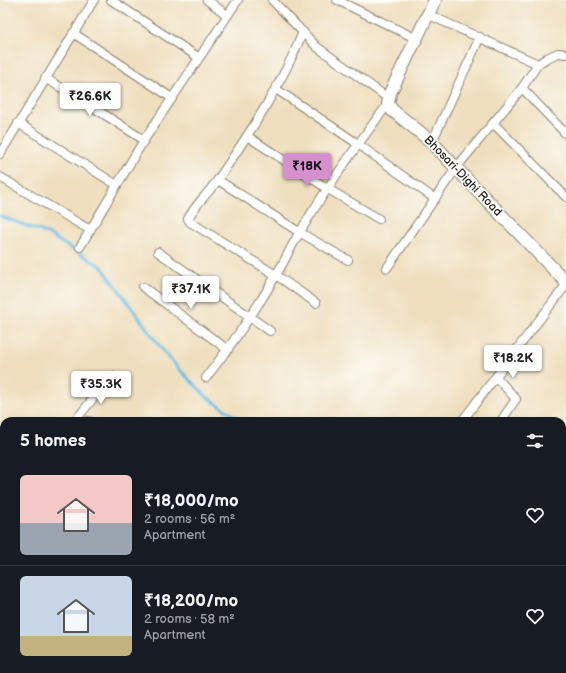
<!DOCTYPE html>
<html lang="en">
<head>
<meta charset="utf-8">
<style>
  :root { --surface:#171b24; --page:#20242c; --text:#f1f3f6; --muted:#9ea1a6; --line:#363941; --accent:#d690ce }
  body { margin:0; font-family:"Balsamiq Sans",sans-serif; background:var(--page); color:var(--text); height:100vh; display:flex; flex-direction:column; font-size:15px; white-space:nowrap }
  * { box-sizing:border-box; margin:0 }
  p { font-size:13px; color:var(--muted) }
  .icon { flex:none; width:22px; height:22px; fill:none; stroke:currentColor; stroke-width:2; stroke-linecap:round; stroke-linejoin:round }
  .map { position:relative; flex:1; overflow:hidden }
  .side { position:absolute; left:0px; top:417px; width:566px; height:256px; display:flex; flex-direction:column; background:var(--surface); border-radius:12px 12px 0 0; box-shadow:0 1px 3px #0004 }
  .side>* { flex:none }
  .price { position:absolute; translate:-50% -34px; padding:0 9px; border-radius:4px; background:#fff; color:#222; font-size:13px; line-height:26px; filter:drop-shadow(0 1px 2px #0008) }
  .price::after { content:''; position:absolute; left:50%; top:24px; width:12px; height:9px; margin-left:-6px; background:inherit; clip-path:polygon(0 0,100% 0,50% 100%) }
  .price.current { background:var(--accent); color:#111 }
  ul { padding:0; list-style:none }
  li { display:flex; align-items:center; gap:12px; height:100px; padding:0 20px }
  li+li { border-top:1px solid var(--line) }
  li span { display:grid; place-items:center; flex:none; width:112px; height:80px; border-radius:6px; color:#555 }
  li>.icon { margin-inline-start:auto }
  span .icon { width:48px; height:48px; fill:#fffc; stroke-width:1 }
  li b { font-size:17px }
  h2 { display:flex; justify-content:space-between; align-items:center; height:48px; padding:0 20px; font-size:17px }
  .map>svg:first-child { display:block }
</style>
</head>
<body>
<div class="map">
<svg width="566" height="673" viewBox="0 0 566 673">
  <rect width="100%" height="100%" fill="#fdfcf7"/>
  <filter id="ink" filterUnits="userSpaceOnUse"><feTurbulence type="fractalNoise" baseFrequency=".025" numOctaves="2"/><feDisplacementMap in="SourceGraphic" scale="8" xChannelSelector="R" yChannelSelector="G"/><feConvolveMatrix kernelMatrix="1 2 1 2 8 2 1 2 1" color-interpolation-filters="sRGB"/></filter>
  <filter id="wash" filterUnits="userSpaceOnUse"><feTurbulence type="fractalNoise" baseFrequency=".012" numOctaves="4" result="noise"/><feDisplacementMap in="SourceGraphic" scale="16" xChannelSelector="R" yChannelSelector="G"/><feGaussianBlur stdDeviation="0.9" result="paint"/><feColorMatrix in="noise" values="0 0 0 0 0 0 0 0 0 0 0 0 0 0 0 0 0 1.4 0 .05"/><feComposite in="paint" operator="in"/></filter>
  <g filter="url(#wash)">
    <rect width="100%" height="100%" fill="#efdfbf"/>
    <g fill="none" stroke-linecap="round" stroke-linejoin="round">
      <g stroke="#63bce1" stroke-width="3">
        <polyline points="0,216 46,233 102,267 164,352 179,369 207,397 242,421"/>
        <polyline points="381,669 383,673"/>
      </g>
    </g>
  </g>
  <g filter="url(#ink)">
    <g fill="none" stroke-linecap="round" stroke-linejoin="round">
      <g stroke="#867e6e" stroke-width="10">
        <g id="street">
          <polyline points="111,0 198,57"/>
          <polyline points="207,0 227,15"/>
          <polyline points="272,0 317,47 388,98"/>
          <polyline points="337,0 417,39"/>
          <polyline points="429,15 538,64"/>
          <path d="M303,32C282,84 251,131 219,178C210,192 195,204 188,219L190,222L276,275L316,303"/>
          <polyline points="73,33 172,98"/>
          <polyline points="45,78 85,102 144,140"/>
          <polyline points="522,88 566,134"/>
          <polyline points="276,89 358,144 435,199"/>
          <polyline points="18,123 117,185"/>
          <polyline points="493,123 566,197"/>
          <polyline points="247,136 328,189 379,219"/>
          <polyline points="432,142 480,37"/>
          <polyline points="0,154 94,0"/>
          <polyline points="0,177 90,230"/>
          <polyline points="218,180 299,232 348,260"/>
          <polyline points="80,247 144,140 238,0"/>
          <polyline points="158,252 270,331"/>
          <polyline points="387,268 456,168 522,88 538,64 547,58 558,53 566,54"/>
          <polyline points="143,287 228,350"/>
          <polyline points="496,377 516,399 501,421"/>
          <path d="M206,378C231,345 256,311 276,275C285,261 291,246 300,232C326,188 357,145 388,104"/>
          <polyline points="75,421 111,376"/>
          <polyline points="88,421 89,421"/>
          <polyline points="462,421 566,285"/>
          <polyline points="566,478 562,485 566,489"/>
          <polyline points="0,516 4,511"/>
          <polyline points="562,523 566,526"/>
          <polyline points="562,585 566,577"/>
          <polyline points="562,613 566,607"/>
          <polyline points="564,653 564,627 566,623"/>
          <polyline points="0,663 4,657"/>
          <polyline points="178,669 184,673"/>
          <polyline points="51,673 54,669"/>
          <polyline points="116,673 119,669"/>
          <polyline points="396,673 399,669"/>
          <polyline points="520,673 522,669"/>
        </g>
      </g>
      <g stroke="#867e6e" stroke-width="14">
        <polyline id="secondary" points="435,0 390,93 388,104 392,110 432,142 456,168 566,282"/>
      </g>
      <use href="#street" stroke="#fff" stroke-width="8"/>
      <use href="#secondary" stroke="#fff" stroke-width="12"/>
    </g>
  </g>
  <g text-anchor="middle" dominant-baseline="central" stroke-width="3.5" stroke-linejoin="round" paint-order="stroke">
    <g font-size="12" fill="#1c1c1c" stroke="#fdfcf7">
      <text transform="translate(463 176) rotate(46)">Bhosari-Dighi Road</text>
    </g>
  </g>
</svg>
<b class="price" style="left:90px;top:117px">₹26.6K</b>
<b class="price current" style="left:307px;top:187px">₹18K</b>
<b class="price" style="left:191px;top:310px">₹37.1K</b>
<b class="price" style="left:513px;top:379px">₹18.2K</b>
<b class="price" style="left:101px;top:405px">₹35.3K</b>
<section class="side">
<h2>5 homes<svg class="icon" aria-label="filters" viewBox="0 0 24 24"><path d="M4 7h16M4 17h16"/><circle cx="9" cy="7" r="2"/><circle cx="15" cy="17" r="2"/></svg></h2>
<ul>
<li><span style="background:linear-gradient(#f6c9c9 60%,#9aa5b1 0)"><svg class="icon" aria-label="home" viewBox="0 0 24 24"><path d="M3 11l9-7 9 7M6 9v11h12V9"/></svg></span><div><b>₹18,000/mo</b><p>2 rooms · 56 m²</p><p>Apartment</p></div><svg class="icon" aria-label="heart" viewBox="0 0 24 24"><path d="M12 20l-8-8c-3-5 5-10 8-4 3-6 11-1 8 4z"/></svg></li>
<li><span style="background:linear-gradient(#c9d6e8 75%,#c2b280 0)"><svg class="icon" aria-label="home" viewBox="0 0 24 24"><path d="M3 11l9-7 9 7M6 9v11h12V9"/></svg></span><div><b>₹18,200/mo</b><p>2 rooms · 58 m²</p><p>Apartment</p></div><svg class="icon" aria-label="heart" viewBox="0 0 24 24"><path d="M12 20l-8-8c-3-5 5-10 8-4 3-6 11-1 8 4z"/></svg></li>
</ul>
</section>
</div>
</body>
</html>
